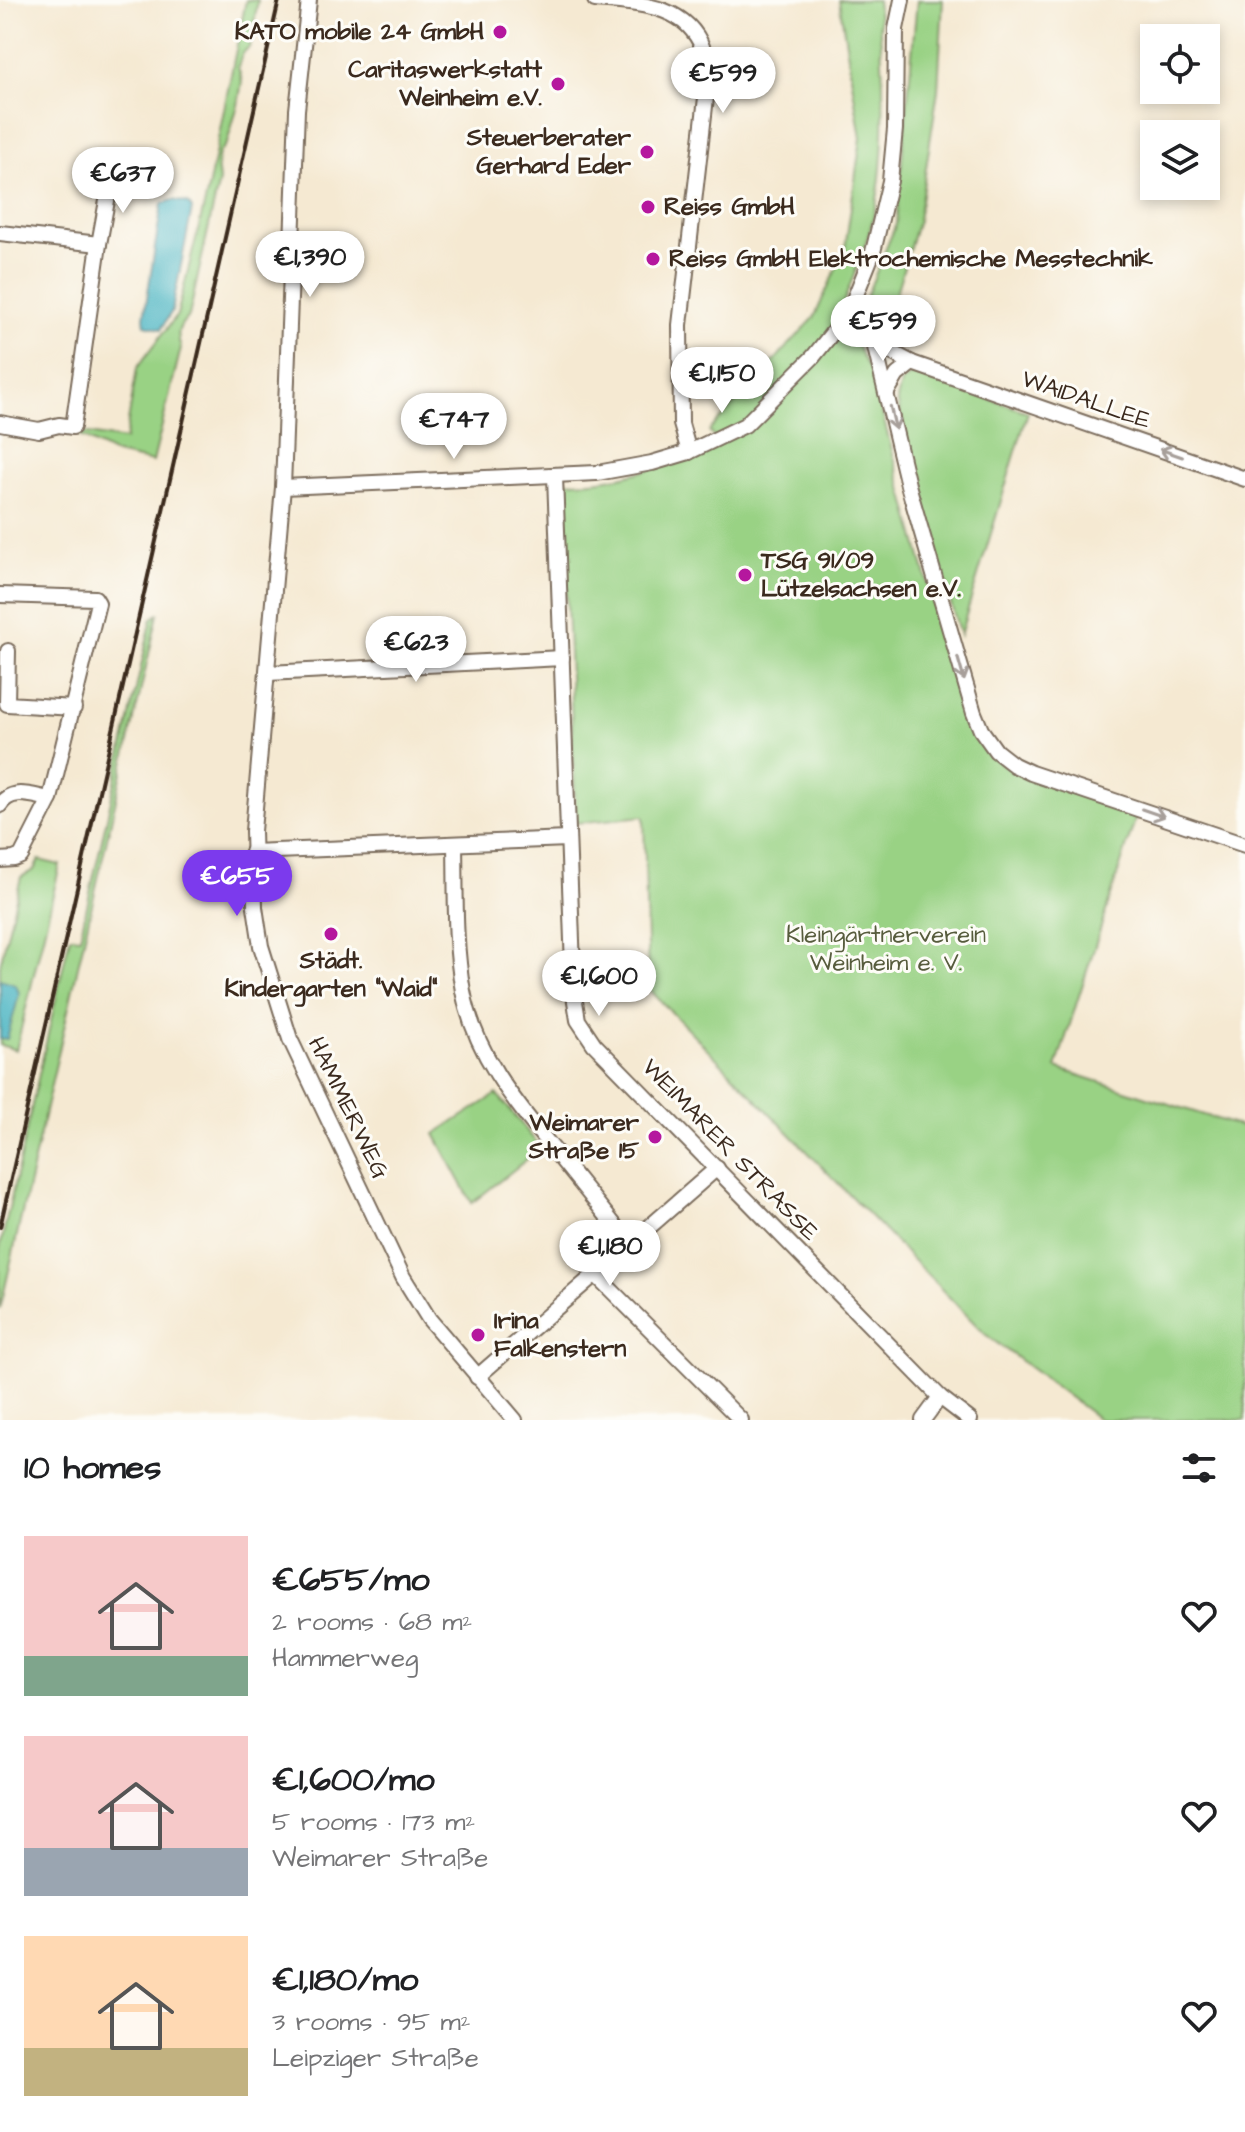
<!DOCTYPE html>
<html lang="en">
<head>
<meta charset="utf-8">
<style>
  :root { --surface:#fff; --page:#f2f2f2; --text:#202124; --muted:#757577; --accent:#7c3aed }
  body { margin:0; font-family:"Architects Daughter",sans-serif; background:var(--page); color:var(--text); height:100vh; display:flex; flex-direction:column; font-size:30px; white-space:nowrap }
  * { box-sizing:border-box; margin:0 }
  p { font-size:26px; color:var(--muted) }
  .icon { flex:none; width:44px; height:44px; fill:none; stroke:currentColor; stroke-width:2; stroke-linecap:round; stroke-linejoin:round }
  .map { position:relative; height:1420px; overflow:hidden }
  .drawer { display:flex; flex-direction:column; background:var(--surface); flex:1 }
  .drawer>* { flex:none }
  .controls { position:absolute; left:1140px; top:24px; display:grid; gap:16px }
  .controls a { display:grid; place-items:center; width:80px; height:80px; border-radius:0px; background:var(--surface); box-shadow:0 4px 12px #0003; font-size:40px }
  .price { position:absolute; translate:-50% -68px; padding:0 18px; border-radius:28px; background:#fff; color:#222; font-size:26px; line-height:52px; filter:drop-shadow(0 2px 4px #0008) }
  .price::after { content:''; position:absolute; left:50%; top:48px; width:24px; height:18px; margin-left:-12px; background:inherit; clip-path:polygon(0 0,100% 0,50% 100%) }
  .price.current { background:var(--accent); color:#fff }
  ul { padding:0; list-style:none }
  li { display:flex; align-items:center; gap:24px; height:200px; padding:0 24px }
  li span { display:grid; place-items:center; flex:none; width:224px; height:160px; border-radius:0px; color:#555 }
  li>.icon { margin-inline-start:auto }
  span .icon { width:96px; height:96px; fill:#fffc; stroke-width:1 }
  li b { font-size:34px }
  h2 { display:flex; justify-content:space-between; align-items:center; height:96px; padding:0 24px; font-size:34px }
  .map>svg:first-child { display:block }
</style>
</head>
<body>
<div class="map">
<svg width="1245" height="1420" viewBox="0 0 1245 1420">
  <rect width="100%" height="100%" fill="#fdfcf7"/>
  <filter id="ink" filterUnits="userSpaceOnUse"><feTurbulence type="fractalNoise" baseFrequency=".0125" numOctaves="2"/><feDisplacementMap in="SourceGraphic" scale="16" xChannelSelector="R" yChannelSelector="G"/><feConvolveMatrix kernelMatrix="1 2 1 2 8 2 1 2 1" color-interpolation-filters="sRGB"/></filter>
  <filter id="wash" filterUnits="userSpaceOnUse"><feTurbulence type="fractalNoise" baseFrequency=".006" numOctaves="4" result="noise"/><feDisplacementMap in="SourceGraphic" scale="32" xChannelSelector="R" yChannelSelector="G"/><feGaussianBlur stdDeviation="1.8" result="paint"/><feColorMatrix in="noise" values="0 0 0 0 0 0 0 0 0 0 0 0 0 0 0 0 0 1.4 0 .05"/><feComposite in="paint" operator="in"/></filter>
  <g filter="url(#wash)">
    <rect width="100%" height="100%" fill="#f5e9d2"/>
    <g fill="#99d284" stroke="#6a7e51" stroke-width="2">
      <path d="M246,0H258L250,46L242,54L238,67L242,81L238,105L227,143L219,153L217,164L219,181L189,316C178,326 176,334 181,348L153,462L115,454L70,431L125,440L137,368L177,315L207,194Z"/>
      <path d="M839,0H877C884,63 888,152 874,214C867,247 851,280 840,312L872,376L965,721L1003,765L1136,817L1056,1068L1245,1128V1420H1100L985,1334L648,988L644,816L576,823L562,481C616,486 670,463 718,443L709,431L814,318L845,249L861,138Z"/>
      <polygon points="917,0 943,0 938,90 918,220 887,323 864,302 896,224"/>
      <polygon points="913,373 1028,412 960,635 916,484 897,399 901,383"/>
      <polygon points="158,614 0,1310 0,1248 70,936 80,937 152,618"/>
      <polygon points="39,860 60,865 16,1050 0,1045 0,965 21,877 34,870"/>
      <polygon points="497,1094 541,1148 472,1203 435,1134"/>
    </g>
    <g fill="#44b2c1" stroke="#406e70" stroke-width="2">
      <polygon points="173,200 188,203 192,209 172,311 161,329 145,325 144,317 162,203"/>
      <path d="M0,979C11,982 18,983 19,995L7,1039H0Z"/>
    </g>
  </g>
  <g filter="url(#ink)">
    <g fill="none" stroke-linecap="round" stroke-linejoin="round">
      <g stroke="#7c6d5d" stroke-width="18">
        <g id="street">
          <polyline points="309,0 297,110 283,487 253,831 255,907 261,946 290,1039 403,1277 429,1319 515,1420"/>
          <path d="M595,0C636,4 686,3 703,49C706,58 707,70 708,80L680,325L681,424L689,452"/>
          <polyline points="0,233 99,244 73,427 59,425 39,430 0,423"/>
          <polyline points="99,244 111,179"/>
          <polyline points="849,312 874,343 912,363 1245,479"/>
          <polyline points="874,343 908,485 974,713 981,730 996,751 1014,765 1031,773 1245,845"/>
          <polyline points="887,392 897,375 912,363"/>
          <polyline points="555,476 574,995 578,1020 594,1044 940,1397 970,1420"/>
          <polyline points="283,487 597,473 652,463 689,452 745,425 813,357 849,312 873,252 890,181 895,129 896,29 902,0"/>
          <polyline points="0,595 95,598 98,603 50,799 21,856 14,859 0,860"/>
          <polyline points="8,651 7,704 74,708"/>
          <polyline points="268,673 562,658"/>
          <path d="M0,805C11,787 32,796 50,799"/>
          <path d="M455,844C456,892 454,943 463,991C475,1054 514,1101 553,1149C579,1181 605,1213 630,1245"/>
          <polyline points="252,852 568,839"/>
          <polyline points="596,1275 741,1420"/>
          <polyline points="477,1377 717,1168"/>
          <polyline points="923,1420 940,1397"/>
        </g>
      </g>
      <use href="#street" stroke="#fff" stroke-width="14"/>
      <polyline stroke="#3b2a1e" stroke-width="4" points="0,1227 279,0"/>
    </g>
    <defs><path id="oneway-shaft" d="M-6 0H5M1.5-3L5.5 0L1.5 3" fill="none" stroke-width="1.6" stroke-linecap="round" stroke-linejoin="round" transform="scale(2)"/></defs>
    <g stroke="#a79f9a">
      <use href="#oneway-shaft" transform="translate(893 418) rotate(77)"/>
      <use href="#oneway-shaft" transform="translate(1171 453) rotate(-161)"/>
      <use href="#oneway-shaft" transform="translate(961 669) rotate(74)"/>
      <use href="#oneway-shaft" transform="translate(1153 813) rotate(19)"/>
    </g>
  </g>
  <g fill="#b5179e" stroke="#fdfcf7" stroke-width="3">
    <circle cx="500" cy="32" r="8"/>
    <circle cx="558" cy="84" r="8"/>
    <circle cx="647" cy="152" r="8"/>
    <circle cx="648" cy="207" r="8"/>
    <circle cx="653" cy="259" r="8"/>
    <circle cx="745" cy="575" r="8"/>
    <circle cx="331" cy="934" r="8"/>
    <circle cx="655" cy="1137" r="8"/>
    <circle cx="478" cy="1335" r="8"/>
  </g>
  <g text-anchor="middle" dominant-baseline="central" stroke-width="6" stroke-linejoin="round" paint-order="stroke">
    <g font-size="24" font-weight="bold" fill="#3b2a1e" stroke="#fdfcf7" text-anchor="end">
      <text x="484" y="32">KATO mobile 24 GmbH</text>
      <text x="542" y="70">Caritaswerkstatt<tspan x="542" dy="28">Weinheim e.V.</tspan></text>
      <text x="631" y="138">Steuerberater<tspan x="631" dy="28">Gerhard Eder</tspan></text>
      <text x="664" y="207" text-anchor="start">Reiss GmbH</text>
      <text x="669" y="259" text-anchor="start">Reiss GmbH Elektrochemische Messtechnik</text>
      <text x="761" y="561" text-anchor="start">TSG 91/09<tspan x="761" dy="28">Lützelsachsen e.V.</tspan></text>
      <text x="331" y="961" text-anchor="middle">Städt.<tspan x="331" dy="28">Kindergarten "Waid"</tspan></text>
      <text x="639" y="1123">Weimarer<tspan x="639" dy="28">Straße 15</tspan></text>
      <text x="494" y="1321" text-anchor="start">Irina<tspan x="494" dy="28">Falkenstern</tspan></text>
    </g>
    <g font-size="24" fill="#3b2a1e" stroke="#fdfcf7">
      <text transform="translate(1086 400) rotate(19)">WAIDALLEE</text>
      <text transform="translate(348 1108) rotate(64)">HAMMERWEG</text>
      <text transform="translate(730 1150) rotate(46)">WEIMARER STRASSE</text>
    </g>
    <g font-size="24" fill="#575c3d" stroke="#fdfcf7">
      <text x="886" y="935">Kleingärtnerverein<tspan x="886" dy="28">Weinheim e. V.</tspan></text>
    </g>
  </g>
</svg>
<div class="controls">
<a><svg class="icon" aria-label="locate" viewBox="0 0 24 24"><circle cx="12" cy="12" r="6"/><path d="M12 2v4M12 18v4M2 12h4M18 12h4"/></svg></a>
<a><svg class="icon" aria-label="layers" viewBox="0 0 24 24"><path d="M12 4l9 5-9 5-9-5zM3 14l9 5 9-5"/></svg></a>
</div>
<b class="price" style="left:723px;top:115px">€599</b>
<b class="price" style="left:123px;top:215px">€637</b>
<b class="price" style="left:310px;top:299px">€1,390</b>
<b class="price" style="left:883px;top:363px">€599</b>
<b class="price" style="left:722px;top:415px">€1,150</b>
<b class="price" style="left:454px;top:461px">€747</b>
<b class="price" style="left:416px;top:684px">€623</b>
<b class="price current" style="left:237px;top:918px">€655</b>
<b class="price" style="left:599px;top:1018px">€1,600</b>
<b class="price" style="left:610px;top:1288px">€1,180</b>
</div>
<section class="drawer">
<h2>10 homes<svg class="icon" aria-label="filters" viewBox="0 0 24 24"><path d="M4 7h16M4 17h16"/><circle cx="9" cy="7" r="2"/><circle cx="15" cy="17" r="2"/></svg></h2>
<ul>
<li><span style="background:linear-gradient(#f6c9c9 75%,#7fa58c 0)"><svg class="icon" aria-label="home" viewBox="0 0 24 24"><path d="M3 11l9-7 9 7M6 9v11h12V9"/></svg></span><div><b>€655/mo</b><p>2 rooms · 68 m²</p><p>Hammerweg</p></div><svg class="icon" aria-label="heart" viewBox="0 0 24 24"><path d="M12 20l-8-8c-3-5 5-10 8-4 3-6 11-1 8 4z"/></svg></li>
<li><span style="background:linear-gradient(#f6c9c9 70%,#9aa5b1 0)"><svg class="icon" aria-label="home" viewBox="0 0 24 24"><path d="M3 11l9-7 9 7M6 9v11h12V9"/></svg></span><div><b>€1,600/mo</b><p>5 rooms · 173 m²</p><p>Weimarer Straße</p></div><svg class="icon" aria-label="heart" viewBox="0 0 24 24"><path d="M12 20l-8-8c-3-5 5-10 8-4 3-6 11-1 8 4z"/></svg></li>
<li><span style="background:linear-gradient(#ffd9b3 70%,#c2b280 0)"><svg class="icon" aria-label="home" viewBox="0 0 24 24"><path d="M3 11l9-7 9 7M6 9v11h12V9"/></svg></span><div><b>€1,180/mo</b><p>3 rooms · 95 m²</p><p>Leipziger Straße</p></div><svg class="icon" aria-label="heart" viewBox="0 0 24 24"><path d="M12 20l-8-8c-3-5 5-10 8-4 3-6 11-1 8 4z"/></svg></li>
</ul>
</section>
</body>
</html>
